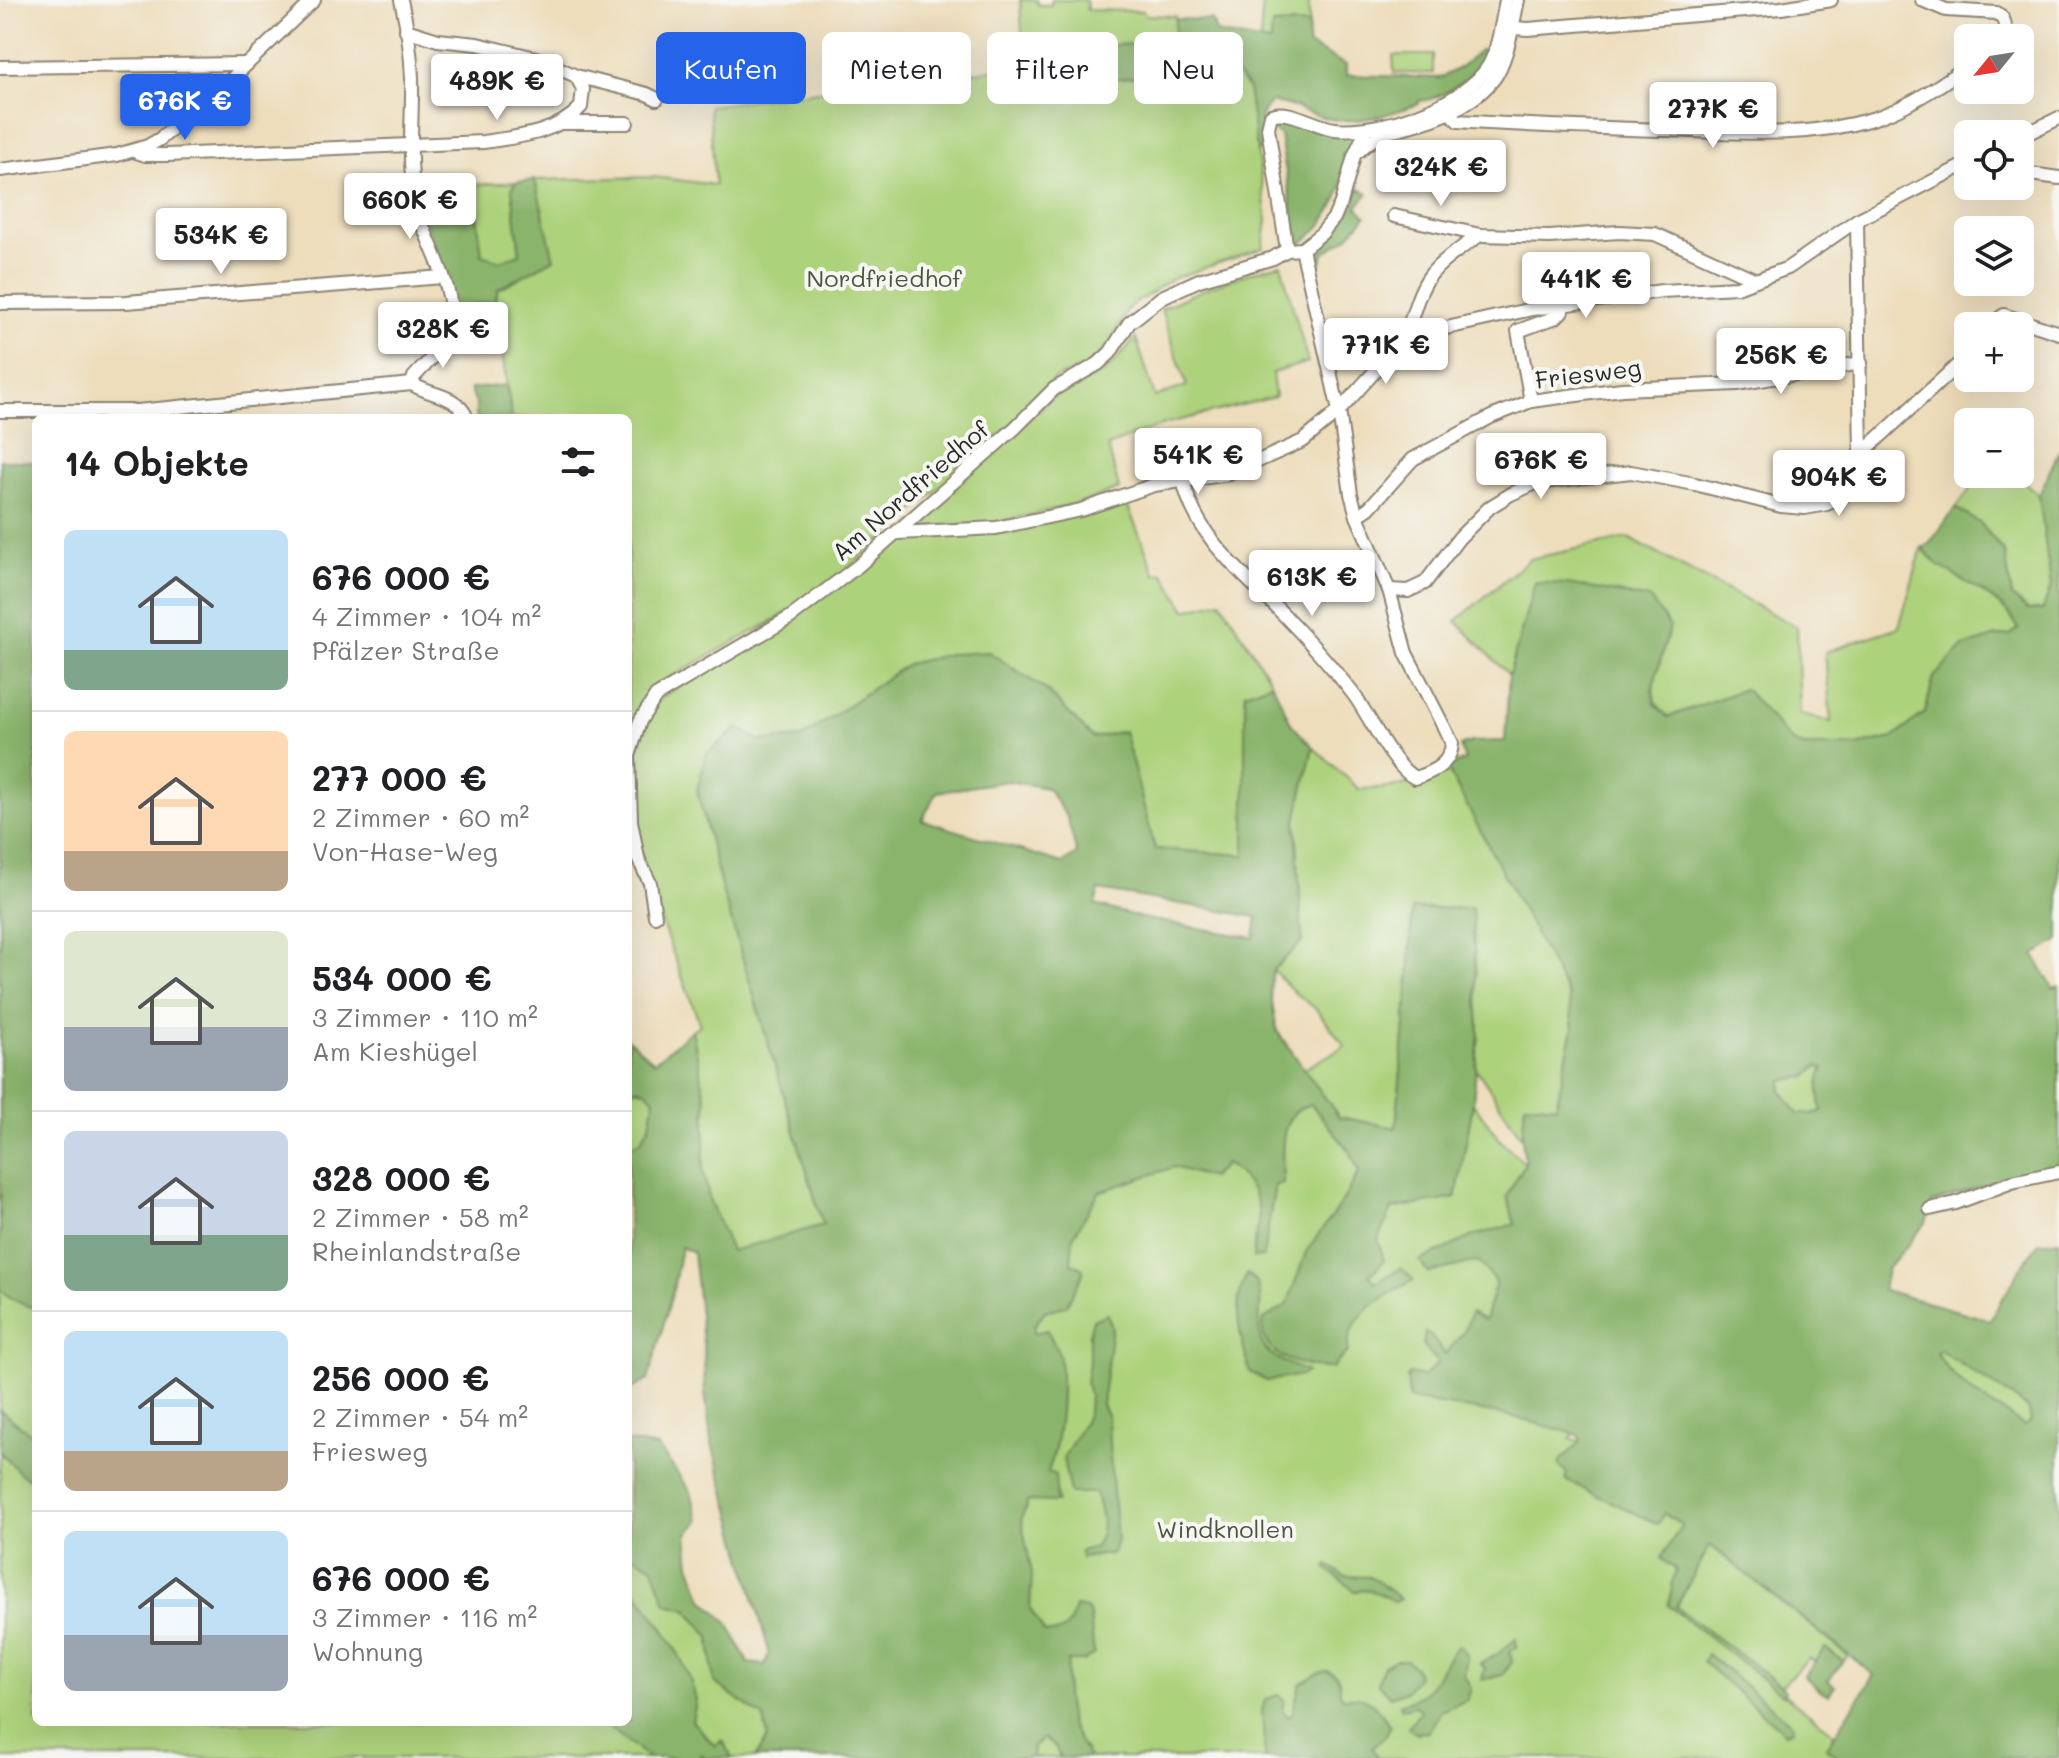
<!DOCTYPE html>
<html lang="de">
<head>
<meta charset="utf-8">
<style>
  :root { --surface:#fff; --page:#f2f2f2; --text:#202124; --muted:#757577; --line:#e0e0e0; --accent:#2563eb }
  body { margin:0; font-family:Mali,sans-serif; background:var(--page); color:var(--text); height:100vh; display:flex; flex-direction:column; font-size:30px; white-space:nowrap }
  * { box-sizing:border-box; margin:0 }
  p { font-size:26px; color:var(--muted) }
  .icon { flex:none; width:44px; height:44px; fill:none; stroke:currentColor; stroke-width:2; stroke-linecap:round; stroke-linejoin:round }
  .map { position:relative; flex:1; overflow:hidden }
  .details { position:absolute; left:32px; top:414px; width:600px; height:1312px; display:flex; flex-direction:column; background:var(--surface); border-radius:12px; box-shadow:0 8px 32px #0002 }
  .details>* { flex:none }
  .banner { position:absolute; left:656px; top:32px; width:760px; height:72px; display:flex; gap:16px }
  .needle { width:52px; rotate:240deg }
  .buttons { position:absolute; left:1954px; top:24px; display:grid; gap:16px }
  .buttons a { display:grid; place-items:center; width:80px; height:80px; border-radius:12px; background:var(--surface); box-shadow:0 8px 32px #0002; font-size:40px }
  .price { position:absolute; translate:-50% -68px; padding:0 18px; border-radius:8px; background:#fff; color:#222; font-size:26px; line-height:52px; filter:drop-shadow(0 2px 4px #0008) }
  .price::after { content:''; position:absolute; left:50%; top:48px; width:24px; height:18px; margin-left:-12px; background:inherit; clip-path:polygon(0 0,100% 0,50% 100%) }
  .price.current { background:var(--accent); color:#fff }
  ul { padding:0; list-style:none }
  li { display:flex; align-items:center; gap:24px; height:200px; padding:0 32px }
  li+li { border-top:2px solid var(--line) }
  li span { display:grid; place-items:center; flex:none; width:224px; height:160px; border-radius:12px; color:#555 }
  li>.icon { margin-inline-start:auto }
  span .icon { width:96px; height:96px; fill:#fffc; stroke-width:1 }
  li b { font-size:34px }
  h2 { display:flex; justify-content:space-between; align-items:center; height:96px; padding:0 32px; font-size:34px }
  .tag { padding:0 28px; border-radius:12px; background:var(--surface); box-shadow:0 8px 32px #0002; font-size:28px; line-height:72px }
  .tag.current { background:var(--accent); color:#fff }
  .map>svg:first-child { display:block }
</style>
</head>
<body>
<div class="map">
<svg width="2059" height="1758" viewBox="0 0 2059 1758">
  <rect width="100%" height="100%" fill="#f6f6f2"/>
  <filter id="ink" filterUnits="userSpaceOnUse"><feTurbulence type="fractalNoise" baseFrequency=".0125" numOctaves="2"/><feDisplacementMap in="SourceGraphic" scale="16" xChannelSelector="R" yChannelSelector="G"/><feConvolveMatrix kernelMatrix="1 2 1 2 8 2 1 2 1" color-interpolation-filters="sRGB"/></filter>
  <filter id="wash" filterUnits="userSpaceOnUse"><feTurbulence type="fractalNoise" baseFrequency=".006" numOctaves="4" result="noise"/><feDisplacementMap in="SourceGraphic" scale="32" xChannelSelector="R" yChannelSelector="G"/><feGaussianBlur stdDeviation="1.8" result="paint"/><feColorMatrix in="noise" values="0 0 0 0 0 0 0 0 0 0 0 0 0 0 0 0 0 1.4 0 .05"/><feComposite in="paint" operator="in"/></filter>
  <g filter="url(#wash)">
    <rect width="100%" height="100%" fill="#edddbb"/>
    <g fill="#add27c" stroke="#6c7e54" stroke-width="2">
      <polygon points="1020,0 1037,0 1038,5 1051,5 1052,0 1086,0 1087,10 1144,11 1145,15 1175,16 1175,43 1023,48"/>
      <polygon points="1263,0 1309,0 1309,24 1272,25 1271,43 1260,42"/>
      <polygon points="1183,47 1203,69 1235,73 1248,88 1267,220 1263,248 1172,279 1128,308 1108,346 1084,368 1055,378 1010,426 843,573 787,613 649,689 628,728 628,418 512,418 494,302 498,289 553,259 535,180 654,177 715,185 709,106 810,92"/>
      <polygon points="1393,55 1433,55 1433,73 1394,73"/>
      <polygon points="516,182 512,189 520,254 500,261 482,255 473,185"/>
      <path d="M1281,264L1308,362L1272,373L1275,397L1164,424L1108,446L1119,489L1081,503L997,523L910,528L1053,397L1106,371L1136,338L1155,397L1187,386L1161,309C1200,289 1239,275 1281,264Z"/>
      <polygon points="1982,474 2015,474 2039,495 2051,586 2043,610 2028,610 2012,597 2005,553 1981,524 1956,508"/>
      <path d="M1125,500L1156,575L1163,573L1186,610L1221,601L1272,683L1245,693V855L1155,849L1124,732L1093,738L1046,690L907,664L802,738L761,741L707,753L697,790L722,890L823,1225L731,1252L710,1202L703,1172L706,1101L692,1030L700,1025C669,936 609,821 643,727C647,717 654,709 659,700L899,537L1000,532Z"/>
      <path d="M1628,538L1797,627L1800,714L1831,722L1825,652L1899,627L1922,548C1928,554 1933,561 1940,566C1962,582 2010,602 2018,629L2010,635L1993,637L1934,677L1925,713L1893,738L1856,746H1803L1791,742L1745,689L1668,717C1644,693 1655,684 1662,654L1536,582L1509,675L1456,621L1530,559Z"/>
      <path d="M1313,747L1359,789C1392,789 1418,784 1447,768L1569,997L1573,1028L1556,1106L1525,1103L1522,1138L1475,1067L1479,1032L1471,909L1412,910L1410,967L1396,1128L1339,1117L1304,1069L1345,1046L1315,1008L1295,993L1273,970L1302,942L1296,820Z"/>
      <polygon points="1817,1066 1825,1068 1820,1098 1822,1111 1812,1114 1798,1114 1781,1090 1782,1080"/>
      <polygon points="633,1088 646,1090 655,1099 650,1125 640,1142 631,1145 628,1141 628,1095"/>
      <polygon points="1311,1103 1351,1153 1359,1172 1342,1202 1368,1275 1378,1238 1392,1208 1456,1198 1473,1103 1501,1141 1525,1163 1507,1196 1576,1432 1570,1439 1582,1441 1571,1451 1707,1516 1676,1570 1668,1605 1834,1733 1828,1745 1847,1758 930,1758 1034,1326 1039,1319 1078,1163"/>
      <polygon points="0,1221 36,1249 36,1722 628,1722 711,1758 0,1758"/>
      <path d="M1939,1350L2020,1402L2029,1410L2031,1421L2024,1426C1989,1401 1960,1391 1936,1353Z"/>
      <polygon points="1710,1545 1848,1656 1843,1661 1825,1648 1815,1662 1809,1658 1781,1686 1676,1607"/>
      <polygon points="634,1555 653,1567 667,1604 687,1609 710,1637 714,1682 764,1718 768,1738 755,1758 732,1758 723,1741 715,1746 692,1721 696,1699 644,1601 628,1584 628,1561"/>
    </g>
    <g fill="#8ab46c" stroke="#5a704c" stroke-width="2" fill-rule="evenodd">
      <path d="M1175,19L1212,20L1216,33L1271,43L1272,25L1309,24L1308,45L1346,65V75L1440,78L1461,67L1480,50L1485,51C1481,75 1441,100 1418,101L1419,104C1391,113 1356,126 1326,118C1308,114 1290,103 1272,102C1255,115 1260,130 1263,149L1257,151L1248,88L1235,73L1203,69L1015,90L1023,48L1174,43Z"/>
      <path d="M1279,116L1357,134L1358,137C1345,177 1337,220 1299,245L1293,244L1290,235L1297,240L1280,135L1271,128Z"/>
      <polygon points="535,180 554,259 498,289 494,302 454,308 421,207 419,189 473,185 482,255 500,261 520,254 512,189 516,182"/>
      <path d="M1352,186L1368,193L1357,207L1366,216L1348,237L1325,252L1320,264L1312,266L1310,252C1337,231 1343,218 1352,186Z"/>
      <polygon points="506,385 512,418 476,418 476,404 470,389"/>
      <path d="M2059,450V940L2034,955L2053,988L2059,986V1167L1999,1181L1932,1203L1926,1223L1887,1269L1883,1290L1990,1320L2025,1261L2039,1243L2059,1240V1758H1841L1826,1748L1874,1675L1710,1545L1676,1607L1781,1686L1785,1691L1783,1695L1668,1605L1676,1570L1661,1558L1682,1525L1665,1513L1658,1524L1565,1480L1567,1473L1559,1465L1561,1460L1581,1442L1579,1435L1506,1415L1409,1399L1407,1377L1410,1374L1423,1377L1438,1363L1423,1345L1425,1332L1430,1335L1445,1354L1464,1332L1471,1313L1485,1320L1496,1282L1478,1261L1428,1273L1420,1261L1473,1236L1515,1224L1507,1196L1525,1163L1522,1138L1525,1103L1556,1106L1573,1028L1569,997L1447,768L1465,760L1460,746L1472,742L1505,741L1509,675L1535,582L1567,584L1650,599L1670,627L1652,690L1655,704L1668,717L1745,689L1792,742L1803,746H1856L1893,738L1925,713L1934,677L1963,647L1993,637L2010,635L2018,629C2010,602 1962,582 1940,566C1933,561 1928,554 1922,548L1929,544L1956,508L1981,524L2005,553L2012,597L2027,610H2043L2051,586L2039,495ZM1817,1066L1824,1068C1816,1082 1819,1096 1822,1111L1812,1114H1798L1781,1090L1782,1080L1807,1077ZM1939,1350L2020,1402L2029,1410L2031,1421L2024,1426C1989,1401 1960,1391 1936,1353Z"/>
      <polygon points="0,460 36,462 36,1309 14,1300 0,1290"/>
      <path d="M989,652L1046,690L1093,738L1124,731L1155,849L1245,855V693L1272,683L1292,725L1313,747L1296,820L1302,942L1273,970L1270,990L1277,1031L1339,1117L1396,1128L1410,967L1412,909L1472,908L1479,1032L1473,1103L1456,1198L1392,1209L1378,1238L1384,1261L1369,1275L1376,1283L1401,1268L1414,1280C1386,1295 1346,1315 1348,1351L1332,1368C1305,1368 1254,1357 1264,1319L1287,1305L1306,1252L1342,1202L1359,1172L1351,1153L1311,1104C1275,1113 1283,1154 1283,1183L1275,1185L1263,1257L1253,1258C1255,1230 1267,1209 1248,1185C1241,1175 1236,1169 1225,1164L1211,1178L1174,1167L1099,1192L1073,1237L1071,1263L1083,1269V1274L1066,1306L1045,1311L1034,1326V1333L1047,1330C1051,1339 1059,1349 1060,1359C1063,1392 1060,1442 1048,1472L1055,1475L1057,1502L1028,1501L1021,1519L1032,1574L1030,1609L1045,1633C1066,1634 1070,1627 1075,1607L1087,1609L1090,1615L1094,1654L1083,1661H1068L1066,1695L1070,1724L1089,1758H1060L1056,1748L1043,1738L1033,1746L1032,1758H755L768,1738L764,1718L714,1682L710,1637L687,1609L666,1604L653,1567L634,1556L628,1561V1442L658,1447L691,1492L699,1521L687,1535L690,1564L703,1599L728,1623L748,1663L765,1665L769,1652L711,1440L705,1392L704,1351L693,1253L681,1247L673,1290L648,1380L628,1391V1141L631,1145L640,1142L650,1125L655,1099L646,1090L634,1088L628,1095V1039L654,1062L692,1030L706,1101L703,1172L710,1202L731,1251L823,1225L722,890L697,790L707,753L738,728L761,741L802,738L907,664L949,654ZM1007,781L1047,788L1067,817L1077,854L1062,863L922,820L937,792ZM1099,890L1257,917L1254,938L1142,918L1095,905Z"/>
      <path d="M1247,1274C1273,1288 1251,1324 1263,1345C1272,1360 1292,1365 1307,1372L1302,1375L1266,1381L1250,1372C1241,1340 1230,1305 1247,1274Z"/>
      <path d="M1107,1314L1112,1327L1102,1405L1108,1417L1109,1443L1117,1540L1113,1553L1081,1558L1080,1551L1095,1547C1106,1528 1102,1513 1095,1493H1070L1063,1459L1088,1414L1089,1395L1086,1383L1089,1364V1334L1093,1320Z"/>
      <polygon points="0,1410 36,1438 36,1483 20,1473 0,1452"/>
      <path d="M1328,1565L1344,1576L1372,1577L1400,1599L1394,1602C1381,1593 1372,1589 1355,1591L1326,1568Z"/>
      <path d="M628,1584C654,1612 687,1659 695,1697C697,1704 693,1714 692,1721L715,1746L722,1740L732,1758H706L701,1754L699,1758H649L602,1722H628Z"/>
      <polygon points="1516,1639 1517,1646 1510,1652 1512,1663 1502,1675 1482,1680 1485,1668 1480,1664 1499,1653"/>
      <path d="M1459,1645L1467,1656L1464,1675L1471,1689L1467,1700L1441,1711L1428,1732L1416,1733L1408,1727L1421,1711L1415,1706L1402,1709L1400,1704C1408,1701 1418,1698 1424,1693C1440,1679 1443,1658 1459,1645Z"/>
      <polygon points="1825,1648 1843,1661 1828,1681 1835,1686 1829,1695 1823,1693 1804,1676"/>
      <polygon points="1707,1654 1793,1725 1792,1730 1785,1733 1703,1662"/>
      <polygon points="1395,1660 1406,1660 1416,1668 1418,1676 1406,1691 1390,1697 1378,1684 1383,1666"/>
      <path d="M1328,1671C1340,1676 1340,1681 1340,1693L1344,1698C1367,1692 1378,1707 1390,1726L1386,1735L1372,1748L1378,1758H1265L1262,1711L1265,1700L1278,1695L1284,1700L1282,1710L1288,1717L1293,1712L1300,1684L1319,1673Z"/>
    </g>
  </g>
  <g filter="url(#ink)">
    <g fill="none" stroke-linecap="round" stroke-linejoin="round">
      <g stroke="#8c8473" stroke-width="16">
        <g id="street">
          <path d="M401,0C407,25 411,52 412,78C413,122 406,169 418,212C428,246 458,292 450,329C446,347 426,363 414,377L412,384"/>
          <path d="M1922,0L1946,10L1997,13C2006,19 2008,30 2000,38"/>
          <polyline points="1501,27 1528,29 1781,8 1831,0"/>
          <polyline points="406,30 438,40 477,44 536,58 576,76 647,94 657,99"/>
          <polyline points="0,67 247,64"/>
          <path d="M1450,112L1458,121C1527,126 1597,128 1666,130C1735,132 1805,139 1872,119C1907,108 1939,87 1968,65"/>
          <polyline points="561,123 627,123"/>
          <polyline points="2020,137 2059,118"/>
          <path d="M1359,151C1376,133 1398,129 1421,123C1447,116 1484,97 1498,72C1509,51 1513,23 1518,0"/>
          <path d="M136,152L145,155H167L483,142C518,137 556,134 581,107L583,89L576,76"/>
          <polyline points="0,170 117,155 148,146 160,139 223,87 314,0"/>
          <polyline points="2031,174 2059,178"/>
          <polyline points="1394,216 1480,235 1550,237 1619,232 1655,234 1756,280"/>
          <path d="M1287,250L1268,128L1271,115C1289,108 1316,127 1335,129C1380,134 1465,105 1489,65C1499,47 1502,20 1506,0"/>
          <polyline points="0,303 126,302 443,277"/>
          <polyline points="1989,326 2004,315 2059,333"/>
          <path d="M1406,337C1424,274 1426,272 1480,235"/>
          <path d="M412,384C432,397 456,393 467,418"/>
          <polyline points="1531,401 1518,331 1556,317 1562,311 1561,306"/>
          <polyline points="0,411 137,411 412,384"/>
          <polyline points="1861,454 1962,361 1968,352"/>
          <path d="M1183,480C1196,539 1245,575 1285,616C1309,641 1332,666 1354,695C1370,717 1393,767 1415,778C1433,772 1451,764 1452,743L1406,653L1389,590L1357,516L1351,494L1339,411L1302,249"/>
          <polyline points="1357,516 1369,508 1413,459 1491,417 1531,401 1622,389 1737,384 1861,363"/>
          <polyline points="898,533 996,528 1081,510 1154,485 1229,474 1303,441 1339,411 1406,337 1532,309 1662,291 1737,287 1788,268 1857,220 1968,163"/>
          <polyline points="1389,590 1408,591 1425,583 1459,538 1490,507 1511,494 1536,483 1631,472 1695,484 1781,506 1805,508 1827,504 1842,496 1856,485 1867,468 1861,454 1857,220"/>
          <polyline points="655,916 650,883 638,858 631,821 629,756 640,721 656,696 791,617 858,566 1015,428 1054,389 1098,364 1110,353 1129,323 1162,297 1199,280 1273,258 1287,250 1302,249 1322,233 1334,218 1341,203 1354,156 1367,128"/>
          <polyline points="1930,1209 1956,1203 2012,1182 2059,1172"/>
        </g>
      </g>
      <use href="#street" stroke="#fff" stroke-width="12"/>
    </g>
  </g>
  <g text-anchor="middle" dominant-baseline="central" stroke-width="8" stroke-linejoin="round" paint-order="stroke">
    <g font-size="24" fill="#4c553f" stroke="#f6f6f2">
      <text x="884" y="277">Nordfriedhof</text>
      <text x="1225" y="1528">Windknollen</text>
    </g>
    <g font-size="24" fill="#2b2b2b" stroke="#f6f6f2">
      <text transform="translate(1588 373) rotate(-7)">Friesweg</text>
      <text transform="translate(910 490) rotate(-41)">Am Nordfriedhof</text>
    </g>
  </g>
</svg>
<div class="buttons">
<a><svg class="needle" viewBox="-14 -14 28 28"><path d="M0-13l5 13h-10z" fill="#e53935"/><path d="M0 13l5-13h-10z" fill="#757577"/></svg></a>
<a><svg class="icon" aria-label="locate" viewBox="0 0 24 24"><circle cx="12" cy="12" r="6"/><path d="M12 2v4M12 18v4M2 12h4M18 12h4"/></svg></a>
<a><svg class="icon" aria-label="layers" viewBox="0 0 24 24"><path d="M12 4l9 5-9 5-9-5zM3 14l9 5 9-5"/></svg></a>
<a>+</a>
<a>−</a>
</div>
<b class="price" style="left:497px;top:122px">489K €</b>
<b class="price current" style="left:185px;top:142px">676K €</b>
<b class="price" style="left:1713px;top:150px">277K €</b>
<b class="price" style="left:1441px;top:208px">324K €</b>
<b class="price" style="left:410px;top:241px">660K €</b>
<b class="price" style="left:221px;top:276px">534K €</b>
<b class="price" style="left:1586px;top:320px">441K €</b>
<b class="price" style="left:443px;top:370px">328K €</b>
<b class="price" style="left:1386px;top:386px">771K €</b>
<b class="price" style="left:1781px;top:396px">256K €</b>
<b class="price" style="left:1198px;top:496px">541K €</b>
<b class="price" style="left:1541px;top:501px">676K €</b>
<b class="price" style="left:1839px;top:518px">904K €</b>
<b class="price" style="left:1312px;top:618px">613K €</b>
<div class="banner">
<a class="tag current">Kaufen</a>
<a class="tag">Mieten</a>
<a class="tag">Filter</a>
<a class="tag">Neu</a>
</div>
<section class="details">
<h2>14 Objekte<svg class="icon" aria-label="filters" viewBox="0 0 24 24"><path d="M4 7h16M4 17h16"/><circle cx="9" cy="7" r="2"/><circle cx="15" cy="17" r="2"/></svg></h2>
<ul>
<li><span style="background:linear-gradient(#bfe0f5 75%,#7fa58c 0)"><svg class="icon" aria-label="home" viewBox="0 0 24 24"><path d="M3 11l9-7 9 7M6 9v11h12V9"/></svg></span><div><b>676 000 €</b><p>4 Zimmer · 104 m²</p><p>Pfälzer Straße</p></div></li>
<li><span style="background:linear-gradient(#ffd9b3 75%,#b9a48a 0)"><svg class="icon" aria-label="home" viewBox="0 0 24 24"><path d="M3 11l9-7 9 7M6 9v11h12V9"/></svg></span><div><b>277 000 €</b><p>2 Zimmer · 60 m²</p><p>Von-Hase-Weg</p></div></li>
<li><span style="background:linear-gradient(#dfe7d0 60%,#9aa5b1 0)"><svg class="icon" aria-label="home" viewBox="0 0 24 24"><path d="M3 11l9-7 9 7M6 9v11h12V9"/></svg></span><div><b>534 000 €</b><p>3 Zimmer · 110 m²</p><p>Am Kieshügel</p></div></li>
<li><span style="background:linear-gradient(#c9d6e8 65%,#7fa58c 0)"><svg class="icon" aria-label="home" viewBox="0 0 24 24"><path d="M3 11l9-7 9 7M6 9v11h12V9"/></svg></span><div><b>328 000 €</b><p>2 Zimmer · 58 m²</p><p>Rheinlandstraße</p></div></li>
<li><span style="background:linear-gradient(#bfe0f5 75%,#b9a48a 0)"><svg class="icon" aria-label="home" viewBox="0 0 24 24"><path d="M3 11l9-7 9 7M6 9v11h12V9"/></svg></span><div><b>256 000 €</b><p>2 Zimmer · 54 m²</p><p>Friesweg</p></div></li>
<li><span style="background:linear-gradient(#bfe0f5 65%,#9aa5b1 0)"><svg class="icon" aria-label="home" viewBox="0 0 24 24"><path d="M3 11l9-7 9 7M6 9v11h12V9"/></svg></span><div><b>676 000 €</b><p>3 Zimmer · 116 m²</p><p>Wohnung</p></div></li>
</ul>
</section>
</div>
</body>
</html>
